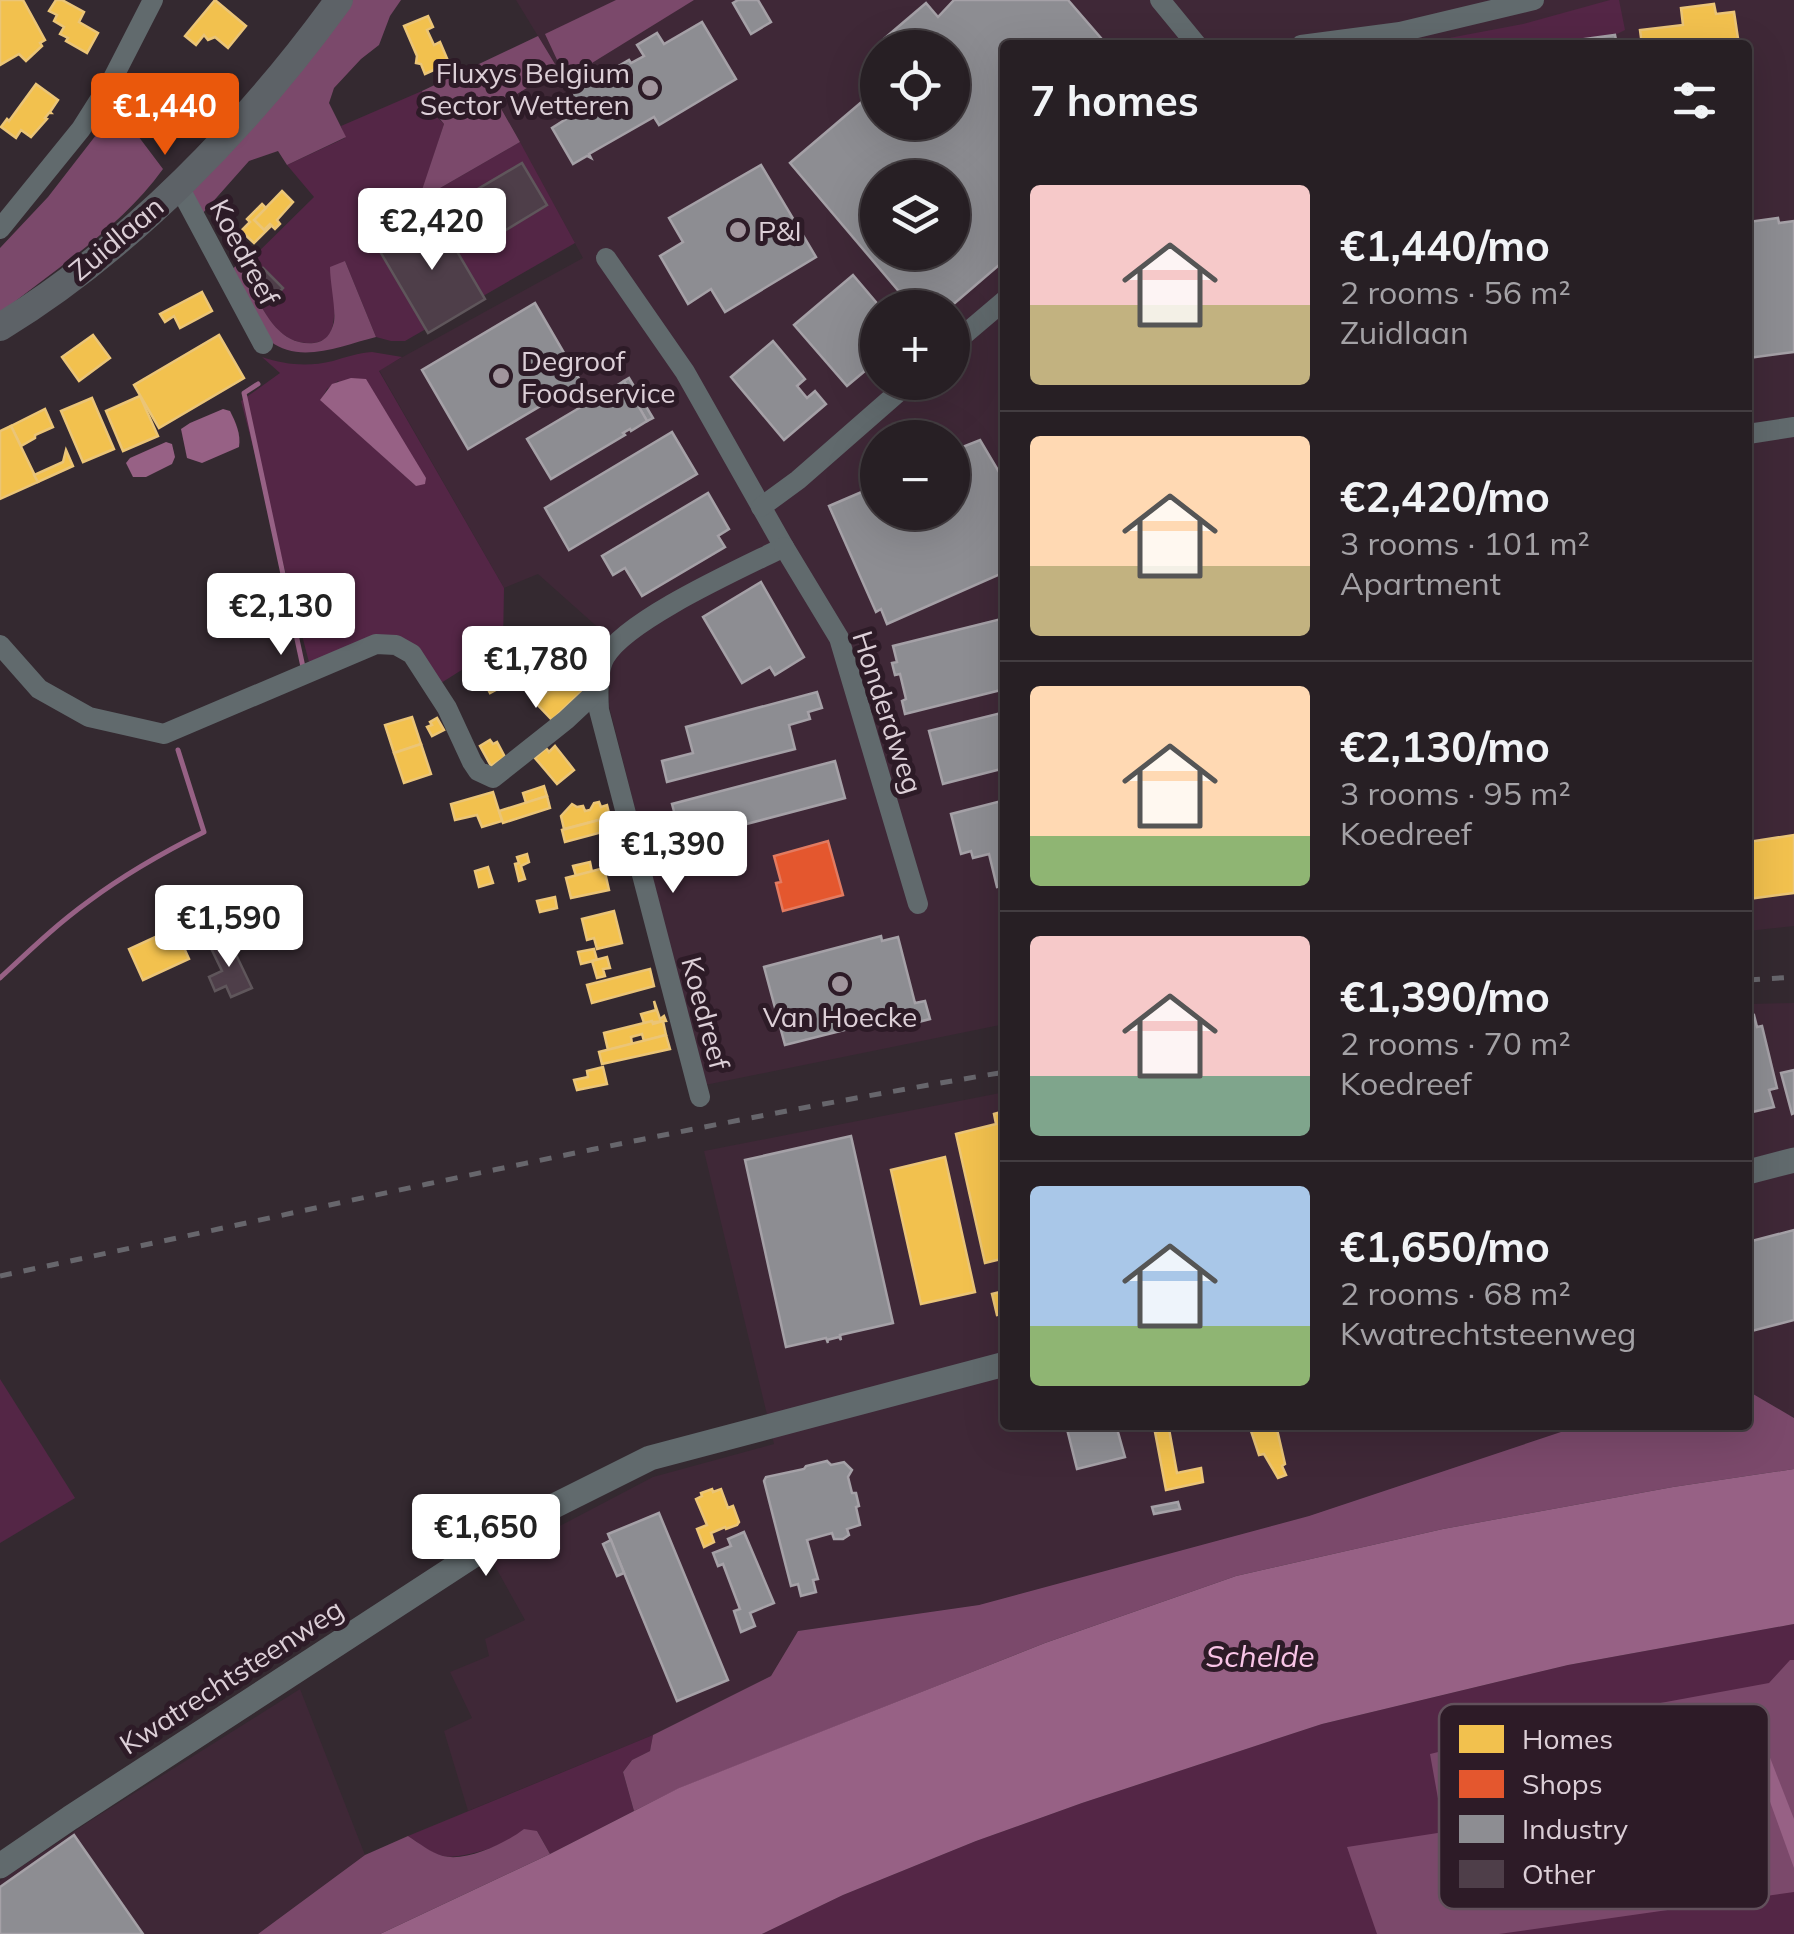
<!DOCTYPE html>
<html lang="en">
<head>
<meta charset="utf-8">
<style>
  :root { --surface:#271f24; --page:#332c31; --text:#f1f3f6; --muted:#a4a2a6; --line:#433d41; --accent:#ea580c }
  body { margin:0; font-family:Mulish,sans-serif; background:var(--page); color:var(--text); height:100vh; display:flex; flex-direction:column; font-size:38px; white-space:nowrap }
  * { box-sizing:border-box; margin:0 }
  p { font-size:32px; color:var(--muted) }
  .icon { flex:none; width:55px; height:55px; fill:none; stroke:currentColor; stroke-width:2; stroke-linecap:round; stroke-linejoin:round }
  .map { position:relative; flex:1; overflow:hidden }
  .details { position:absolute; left:1000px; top:40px; width:752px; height:1390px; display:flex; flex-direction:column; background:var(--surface); border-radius:10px; box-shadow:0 10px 40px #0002,0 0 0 2px var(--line) }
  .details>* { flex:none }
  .buttons { position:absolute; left:860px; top:30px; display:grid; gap:20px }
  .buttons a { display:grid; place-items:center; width:110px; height:110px; border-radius:50%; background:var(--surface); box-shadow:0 10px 40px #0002,0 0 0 2px var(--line); font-size:50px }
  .price { position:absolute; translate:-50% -85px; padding:0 22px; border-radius:10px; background:#fff; color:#222; font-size:32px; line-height:65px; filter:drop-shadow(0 2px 5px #0008) }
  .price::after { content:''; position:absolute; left:50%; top:60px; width:30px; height:22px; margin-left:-15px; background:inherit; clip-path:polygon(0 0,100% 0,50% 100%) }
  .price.selected { background:var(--accent); color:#fff }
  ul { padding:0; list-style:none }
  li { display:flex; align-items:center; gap:30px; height:250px; padding:0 30px }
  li+li { border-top:2px solid var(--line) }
  li span { display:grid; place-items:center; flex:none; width:280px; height:200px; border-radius:10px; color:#555 }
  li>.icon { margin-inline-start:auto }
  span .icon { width:120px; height:120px; fill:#fffc; stroke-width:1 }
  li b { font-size:42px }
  h2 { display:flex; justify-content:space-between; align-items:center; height:120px; padding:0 30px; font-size:42px }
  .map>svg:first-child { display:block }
</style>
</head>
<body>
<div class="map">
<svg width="1794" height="1934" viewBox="0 0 1794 1934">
  <rect width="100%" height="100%" fill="#342930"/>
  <g fill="#3f2837" fill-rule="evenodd">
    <path d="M516,0H1794V926L1748,931V45H1005V1024L705,1085L609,706L610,666L621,648L538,574L504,588L379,370L583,258L499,104L558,69ZM878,48H952V122H878ZM878,178H952V252H878ZM878,308H952V382H878ZM878,438H952V512H878Z"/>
    <polygon points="1794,1003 1794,1418 1748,1391 1748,1004"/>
    <polygon points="1005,1092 1005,1425 1582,1425 1309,1516 979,1605 798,1631 771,1676 653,1735 468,1811 444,1731 472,1718 450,1672 489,1656 485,1639 525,1620 495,1566 495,1560 653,1477 774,1444 704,1151"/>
    <polygon points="300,1689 365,1855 258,1934 0,1934 0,1881 93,1819"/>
  </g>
  <g fill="#542646" fill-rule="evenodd">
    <polygon points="1610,0 1619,0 1625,30 1615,35 1541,45 1412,45 1523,24"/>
    <path d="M422,91L434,114L444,124L423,189L428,195L520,142L575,243L405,341H391L376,337L345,261C342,276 337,292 335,308C334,316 334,323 331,331C327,339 322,342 313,343C271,346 260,298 241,269L314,197L287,165L345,138L341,126Z"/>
    <path d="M372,352L402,357L379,371L504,588L503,644L441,683L406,644L310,666L241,401L280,373L262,357C286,365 308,367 333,361C346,357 358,353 372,352ZM338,381L416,486L321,400L327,389Z"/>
    <polygon points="0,1379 75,1498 0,1543"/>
    <polygon points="1794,1624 1794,1934 762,1934 843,1895 976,1841 1082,1803 1322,1724 1568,1665"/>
    <path d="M653,1735L650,1751L632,1760L623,1772L634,1811L550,1854L537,1831C515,1839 465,1861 443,1856C431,1854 419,1843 408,1836Z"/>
  </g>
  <g fill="#7b496b">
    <polygon points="353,0 401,0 390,16 379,45 361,59 334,88 329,103 346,137 287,165 278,151 249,161 202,214 188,193 301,69"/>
    <polygon points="616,0 694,0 566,79 545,34"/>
    <polygon points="538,36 558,69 499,105 520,142 428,195 422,190 444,124 426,102 422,91"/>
    <path d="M117,108L163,169C121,227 56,269 0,313V248L48,197Z"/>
    <path d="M345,261L376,337C343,345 300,365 270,341L231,270L236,266L241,269C259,297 272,347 314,343C325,342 331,334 334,322C336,309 330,283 330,267Z"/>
    <polygon points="1748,1391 1794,1418 1794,1469 1673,1487 1443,1529 1236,1576 1045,1643 680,1788 634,1811 623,1772 632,1760 650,1751 653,1735 771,1676 798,1631 979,1605 1309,1516 1582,1425 1748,1425"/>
    <polygon points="1790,1660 1794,1660 1794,1892 1499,1934 1377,1934 1347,1847 1444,1832 1430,1754 1579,1718 1769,1683"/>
    <path d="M524,1829L537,1831L550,1854L380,1934H258L365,1855L408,1836C419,1843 431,1853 443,1856C467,1862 506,1843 524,1829Z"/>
  </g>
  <g fill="#976185">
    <polygon points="351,378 366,379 426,478 425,484 416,486 320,400 332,384"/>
    <path d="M223,409L230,411C236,423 241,434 239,447L202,463L187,458L181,429L190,423Z"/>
    <polygon points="166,442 172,444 175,457 172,464 146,477 133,477 126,463 130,458"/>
    <polygon points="1794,1469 1794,1624 1568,1665 1322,1724 1082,1803 976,1841 843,1895 762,1934 380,1934 550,1854 679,1788 1045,1643 1236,1576 1443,1529 1673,1487"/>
    <polygon points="1767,1750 1794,1819 1794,1868 1752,1752"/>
  </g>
  <g fill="#f2c14e" stroke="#ebc577" stroke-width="2.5">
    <polygon points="0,0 23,0 45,40 40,43 42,46 26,61 19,54 0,65"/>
    <polygon points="56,0 62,0 84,12 79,22 98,33 87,53 66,41 68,38 60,34 64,27 54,21 57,15 49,11"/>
    <polygon points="215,0 246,26 228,48 215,37 208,40 204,35 196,45 185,36"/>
    <polygon points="1714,4 1716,14 1734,12 1739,45 1642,45 1640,30 1683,25 1681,8"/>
    <polygon points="428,16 433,27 427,30 434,45 440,42 449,63 425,74 421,64 416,63 417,56 404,26"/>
    <polygon points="36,84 58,100 50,112 51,113 49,113 45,118 47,119 31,137 21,130 16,138 1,127 7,119 9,121"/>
    <polygon points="282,191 293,202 277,220 280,224 275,229 270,224 264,230 254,220"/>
    <polygon points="262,204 266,208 254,220 264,230 272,225 254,243 241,231 250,222 247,219"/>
    <polygon points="202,292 212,311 180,328 174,316 165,322 160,314"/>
    <polygon points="93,335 110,358 79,381 62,357"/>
    <polygon points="219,335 244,378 159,428 134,385"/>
    <polygon points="140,396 158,436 123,451 106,411"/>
    <polygon points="92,398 114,449 83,462 61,411"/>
    <polygon points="45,409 53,427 35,435 35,438 21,446 11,426"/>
    <polygon points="11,426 38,482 0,499 0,431"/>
    <polygon points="66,450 73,466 38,482 34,475 63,462"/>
    <polygon points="548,638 558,657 524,675 514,656"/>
    <polygon points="514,656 524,675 490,693 480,674"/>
    <polygon points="568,672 579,682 576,685 582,691 552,720 533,700 544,690 547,693"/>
    <polygon points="412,717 421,744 394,753 385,725"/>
    <polygon points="437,718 444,730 432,736 427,727 432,725 430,722"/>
    <polygon points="490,740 493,744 497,742 505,757 491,766 480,746"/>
    <polygon points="421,744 431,774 404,783 394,753"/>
    <polygon points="555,746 574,770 557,784 535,758 546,748 549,752"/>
    <polygon points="544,786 547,796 526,803 523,793"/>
    <polygon points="493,792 502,821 482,827 477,815 455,820 451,804"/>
    <polygon points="547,796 550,808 503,823 499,811"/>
    <polygon points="599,802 601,807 607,805 610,817 564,829 561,816 572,804 577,807 583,806 585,811 590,810 594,803"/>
    <polygon points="610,817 614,829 565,842 562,830"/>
    <polygon points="1794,835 1794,893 1748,899 1748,842"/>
    <polygon points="527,854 529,862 521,866 525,879 519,881 515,864 519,863 517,857"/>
    <polygon points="590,862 592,872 576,876 573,866"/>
    <polygon points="488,867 493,883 479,887 475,871"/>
    <polygon points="604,868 609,890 571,898 566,878"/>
    <polygon points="555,897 557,908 540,912 537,901"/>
    <polygon points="614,911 622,943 597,949 594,938 587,940 582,919"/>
    <polygon points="175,928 189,959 143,980 129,949"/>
    <polygon points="594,949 597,960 581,964 578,952"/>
    <polygon points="607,957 610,968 603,969 605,976 597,978 592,961"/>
    <polygon points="650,969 654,986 592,1003 587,985"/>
    <polygon points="654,1001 660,1019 664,1016 666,1021 644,1023 641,1014 656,1010"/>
    <polygon points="652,1021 653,1024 663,1021 666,1035 644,1041 642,1034 631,1037 632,1044 608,1050 604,1033"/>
    <polygon points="666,1035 670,1049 602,1064 599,1052"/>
    <polygon points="603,1067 607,1084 577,1090 574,1080 588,1077 587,1071"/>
    <polygon points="1005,1111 1005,1258 985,1263 956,1134 996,1124 994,1114"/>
    <polygon points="945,1157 975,1292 921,1304 891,1170"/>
    <polygon points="1005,1285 1005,1313 997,1315 992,1294 1000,1292"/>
    <polygon points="1249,1425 1276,1425 1285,1464 1282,1466 1286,1475 1278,1478 1264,1454 1259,1455"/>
    <polygon points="1169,1429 1177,1473 1201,1468 1203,1482 1166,1490 1155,1432"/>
    <polygon points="712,1489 713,1492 721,1489 728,1508 733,1506 739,1522 737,1525 726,1529 725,1527 711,1533 714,1542 704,1547 697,1529 707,1525 696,1499 702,1496 701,1493"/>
  </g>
  <polygon fill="#e4572e" stroke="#e27b61" stroke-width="2.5" points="828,841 843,895 783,911 776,883 781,882 774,856"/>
  <g fill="#8d8d92" stroke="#a5a1a7" stroke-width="2.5" fill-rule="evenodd">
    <polygon points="738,0 758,0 771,22 751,34 733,3"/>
    <path d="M954,0H1068L1107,45H1005V260L949,308H913L790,163L878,88V122H952V48H893L885,38L926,3L938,17ZM878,178H952V252H878Z"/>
    <polygon points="702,22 736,79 659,125 654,117 589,154 591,158 587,156 573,164 552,128 566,119 554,99 556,97 558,101 629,60 631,63 644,56 637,45 657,33 664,44"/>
    <polygon points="1615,35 1617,45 1541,45"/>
    <polygon points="761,165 816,257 725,312 711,289 688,304 660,256 683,242 669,218"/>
    <polygon points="1778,218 1779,223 1794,221 1794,352 1748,358 1748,222"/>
    <polygon points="853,275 881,308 878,308 878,325 861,339 878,360 847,386 794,325"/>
    <polygon points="535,303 581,382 468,449 422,370"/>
    <polygon points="773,341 805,379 797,386 807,398 815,391 826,404 784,440 731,377"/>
    <polygon points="629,378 653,418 647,421 624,381"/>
    <polygon points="624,381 647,421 631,431 630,429 623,433 625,435 551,479 527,439 601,395 602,398 610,394 608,391"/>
    <polygon points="672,432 697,474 569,550 545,508"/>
    <polygon points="980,440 1005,482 1005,572 887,624 881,609 876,612 829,506 878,485 878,512 952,512 952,451"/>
    <polygon points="708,493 729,529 718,536 725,547 642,596 625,568 613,575 602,556"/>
    <polygon points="761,582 804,657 775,675 770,667 742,683 703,617"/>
    <polygon points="1005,618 1005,689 905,714 902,701 906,699 900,674 895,675 892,663 897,662 893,646"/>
    <polygon points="817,692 822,708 808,712 810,719 789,725 795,749 667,782 662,761 693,753 686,727"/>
    <polygon points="1005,712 1005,768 943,784 929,731"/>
    <polygon points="835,761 845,798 682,841 672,804"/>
    <polygon points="1005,800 1005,885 997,887 989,854 973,858 971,851 961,854 951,814"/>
    <polygon points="881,936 882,941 898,937 915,1003 925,1001 930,1019 903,1026 900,1016 785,1045 764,967"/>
    <polygon points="1754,1015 1757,1027 1762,1026 1777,1088 1769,1090 1774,1107 1748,1113 1751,1125 1748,1126 1748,1017"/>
    <polygon points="1794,1070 1794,1113 1792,1114 1781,1073"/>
    <polygon points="851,1136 893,1323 840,1335 841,1340 839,1337 827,1340 828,1343 826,1338 786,1347 745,1160"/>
    <polygon points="1794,1230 1794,1320 1748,1332 1748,1242"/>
    <polygon points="1066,1425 1116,1425 1125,1457 1077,1469"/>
    <polygon points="827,1461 831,1465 844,1462 852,1470 848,1477 852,1493 856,1493 859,1506 856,1507 860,1525 847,1529 849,1535 843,1539 834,1539 832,1533 807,1540 818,1579 813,1580 816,1592 801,1596 798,1584 791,1586 764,1481 766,1477 804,1469 806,1466"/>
    <polygon points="1178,1502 1180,1509 1154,1514 1152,1507"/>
    <polygon points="659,1513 728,1680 677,1701 608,1534"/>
    <polygon points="744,1532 774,1603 750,1613 755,1626 741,1632 734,1611 740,1609 723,1564 718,1566 713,1553 731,1546 728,1539"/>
    <polygon points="611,1540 624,1573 617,1576 603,1544"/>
    <polygon points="74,1835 143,1934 0,1934 0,1887"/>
  </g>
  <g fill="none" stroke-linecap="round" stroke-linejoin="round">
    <g stroke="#976185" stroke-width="5">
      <polyline points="258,384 244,393 303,667"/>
      <path d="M0,978C29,951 57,924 89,901C125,874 164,852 204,832L178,750"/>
    </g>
  </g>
  <g fill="#4e3e49" stroke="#5f565b" stroke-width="2.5">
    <polygon points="522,163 547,205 491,239 466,196"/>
    <polygon points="435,214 485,299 428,333 378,248"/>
    <polygon points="263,268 283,288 276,296 255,276"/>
    <polygon points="228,938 252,988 231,997 226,986 215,991 209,977 222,971 210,946"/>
  </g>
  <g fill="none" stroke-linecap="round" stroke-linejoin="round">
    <g stroke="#616a6d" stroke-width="20">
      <polyline points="1160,0 1197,45"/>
      <polyline points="1301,45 1400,32 1534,0"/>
      <polyline points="178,185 263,344"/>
      <polyline points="0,229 81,129 112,80 153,0"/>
      <path d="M606,258L685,372L784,547C742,568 627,619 605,657C597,671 598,694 599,710L700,1097"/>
      <polyline points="952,345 1005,300"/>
      <polyline points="1748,434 1794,427"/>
      <polyline points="761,507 798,480 910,382"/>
      <polyline points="784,547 839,638 918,904"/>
      <polyline points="0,645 39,689 89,717 164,734 376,644 396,645 412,654 447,708 472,762 478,771 493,778 566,720 598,690"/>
    </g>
    <g stroke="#616a6d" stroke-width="25">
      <polyline points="1748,1172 1794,1160"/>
      <polyline points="0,1866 70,1818 532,1517 650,1458 1005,1364"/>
    </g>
    <path stroke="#5d6267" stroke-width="28" d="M0,327C130,248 250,123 339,0"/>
    <g stroke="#67666c" stroke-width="5" stroke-dasharray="12 12" stroke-linecap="butt">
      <polyline points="1748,980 1794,977"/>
      <path d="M0,1276C334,1205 668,1128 1005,1072"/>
    </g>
  </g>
  <g fill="#a1959d" stroke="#2d1b27" stroke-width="4">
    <circle cx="650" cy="88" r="10"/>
    <circle cx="738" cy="230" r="10"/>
    <circle cx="501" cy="376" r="10"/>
    <circle cx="840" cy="984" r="10"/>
  </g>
  <g text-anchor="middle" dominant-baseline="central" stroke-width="10" stroke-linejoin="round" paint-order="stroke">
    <g font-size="28" fill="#dccfd7" stroke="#2d1b27" text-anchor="start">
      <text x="630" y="72" text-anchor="end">Fluxys Belgium<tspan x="630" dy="32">Sector Wetteren</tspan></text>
      <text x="758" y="230">P&amp;I</text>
      <text x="521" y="360">Degroof<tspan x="521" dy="32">Foodservice</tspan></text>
      <text x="840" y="1016" text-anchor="middle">Van Hoecke</text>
    </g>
    <g font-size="28" fill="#dccfd7" stroke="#2d1b27">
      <text transform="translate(116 238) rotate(-40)">Zuidlaan</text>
      <text transform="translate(245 252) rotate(62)">Koedreef</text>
      <text transform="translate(888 712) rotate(72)">Honderdweg</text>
      <text transform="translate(706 1013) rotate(75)">Koedreef</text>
      <text transform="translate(231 1676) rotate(-33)">Kwatrechtsteenweg</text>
    </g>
    <g font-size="30" font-style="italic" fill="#f9c5e7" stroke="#2d1b27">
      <text x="1260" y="1656">Schelde</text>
    </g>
  </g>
  <rect x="1439" y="1704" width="330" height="205" rx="15" fill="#2d1b27" stroke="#62515c" stroke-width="2.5"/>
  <rect x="1459" y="1725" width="45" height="28" fill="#f2c14e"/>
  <rect x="1459" y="1770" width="45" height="28" fill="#e4572e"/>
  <rect x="1459" y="1815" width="45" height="28" fill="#8d8d92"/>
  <rect x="1459" y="1860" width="45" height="28" fill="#4e3e49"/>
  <g font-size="28" fill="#dccfd7">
    <text x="1522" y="1749">Homes</text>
    <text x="1522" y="1794">Shops</text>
    <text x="1522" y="1839">Industry</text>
    <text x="1522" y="1884">Other</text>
  </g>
</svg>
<div class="buttons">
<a><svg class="icon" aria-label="locate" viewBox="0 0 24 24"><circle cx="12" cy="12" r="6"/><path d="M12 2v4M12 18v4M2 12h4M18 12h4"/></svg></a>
<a><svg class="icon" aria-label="layers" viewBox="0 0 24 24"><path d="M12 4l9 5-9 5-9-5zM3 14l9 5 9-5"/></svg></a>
<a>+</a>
<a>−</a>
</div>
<b class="price selected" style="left:165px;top:158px">€1,440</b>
<b class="price" style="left:432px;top:273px">€2,420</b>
<b class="price" style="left:281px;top:658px">€2,130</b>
<b class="price" style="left:536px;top:711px">€1,780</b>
<b class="price" style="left:673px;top:896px">€1,390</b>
<b class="price" style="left:229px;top:970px">€1,590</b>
<b class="price" style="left:486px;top:1579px">€1,650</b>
<section class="details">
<h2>7 homes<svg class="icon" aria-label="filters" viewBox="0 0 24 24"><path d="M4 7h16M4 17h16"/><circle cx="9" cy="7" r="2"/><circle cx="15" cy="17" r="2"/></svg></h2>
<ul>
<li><span style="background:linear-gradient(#f6c9c9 60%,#c2b280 0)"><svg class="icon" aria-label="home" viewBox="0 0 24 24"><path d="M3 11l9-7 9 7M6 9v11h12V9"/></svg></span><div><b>€1,440/mo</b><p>2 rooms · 56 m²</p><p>Zuidlaan</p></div></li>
<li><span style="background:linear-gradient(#ffd9b3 65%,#c2b280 0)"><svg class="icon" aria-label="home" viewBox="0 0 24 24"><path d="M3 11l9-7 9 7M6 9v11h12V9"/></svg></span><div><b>€2,420/mo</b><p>3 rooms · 101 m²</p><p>Apartment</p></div></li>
<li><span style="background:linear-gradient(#ffd9b3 75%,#8fb573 0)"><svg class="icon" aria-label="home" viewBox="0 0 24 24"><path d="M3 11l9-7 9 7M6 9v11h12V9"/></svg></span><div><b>€2,130/mo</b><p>3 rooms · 95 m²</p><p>Koedreef</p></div></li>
<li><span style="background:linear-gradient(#f6c9c9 70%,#7fa58c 0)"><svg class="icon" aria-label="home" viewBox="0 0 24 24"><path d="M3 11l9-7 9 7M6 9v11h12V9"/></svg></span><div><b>€1,390/mo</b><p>2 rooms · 70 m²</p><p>Koedreef</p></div></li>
<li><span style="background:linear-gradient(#a9c7e8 70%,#8fb573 0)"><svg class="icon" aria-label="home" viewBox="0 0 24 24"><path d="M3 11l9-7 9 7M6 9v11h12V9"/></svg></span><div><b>€1,650/mo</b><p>2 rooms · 68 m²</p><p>Kwatrechtsteenweg</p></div></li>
</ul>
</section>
</div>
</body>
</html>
